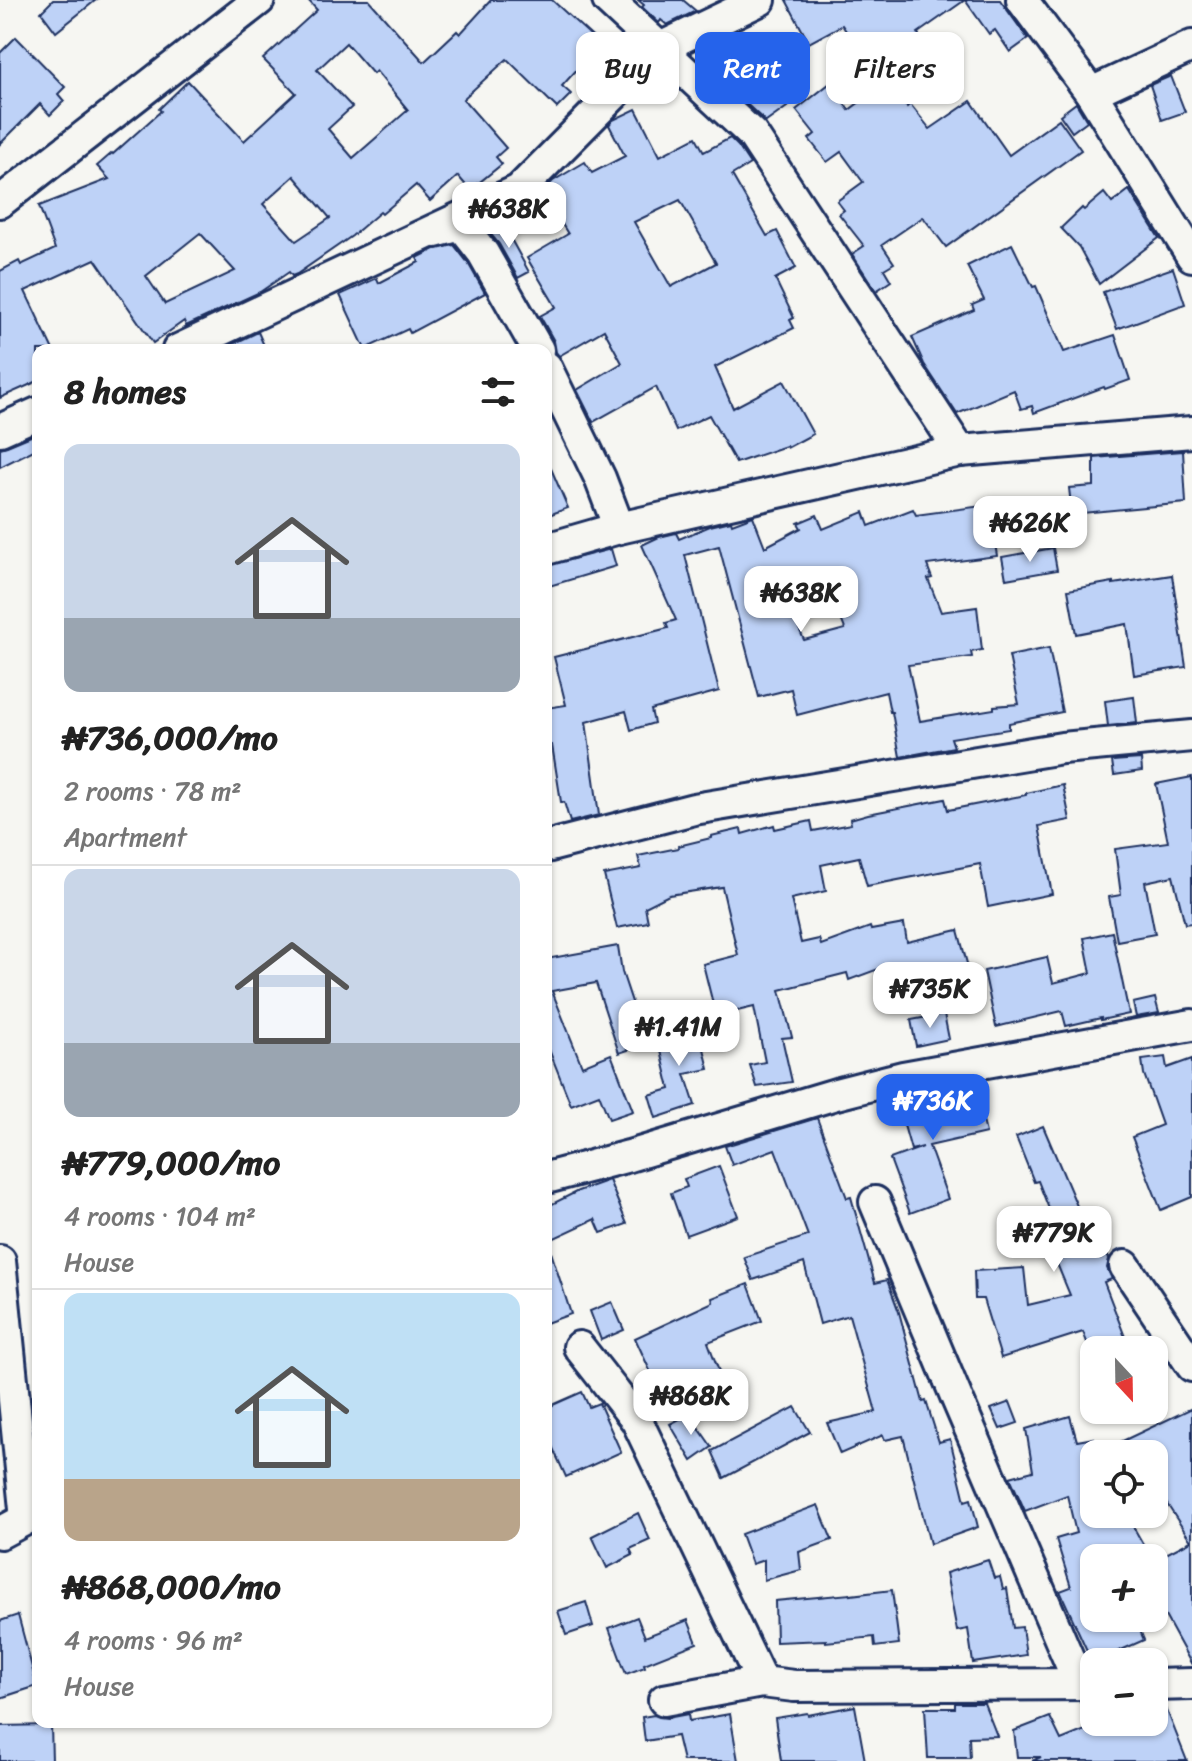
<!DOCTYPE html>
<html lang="en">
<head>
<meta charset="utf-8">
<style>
  :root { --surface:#fff; --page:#f6f6f6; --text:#222; --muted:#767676; --line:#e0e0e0; --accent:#2563eb }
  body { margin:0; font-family:Sriracha,sans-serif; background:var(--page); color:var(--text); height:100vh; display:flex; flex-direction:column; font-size:30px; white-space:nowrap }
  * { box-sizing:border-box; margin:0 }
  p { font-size:26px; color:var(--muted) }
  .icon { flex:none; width:44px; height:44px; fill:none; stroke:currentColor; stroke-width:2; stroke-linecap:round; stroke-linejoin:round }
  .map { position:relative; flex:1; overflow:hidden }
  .panel { position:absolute; left:32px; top:344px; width:520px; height:1384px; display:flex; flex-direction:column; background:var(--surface); border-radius:16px; box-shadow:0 2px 6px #0004 }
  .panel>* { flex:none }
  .top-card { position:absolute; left:576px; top:32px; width:496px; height:72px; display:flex; gap:16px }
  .needle { width:52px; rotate:158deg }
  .buttons { position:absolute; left:1080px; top:1336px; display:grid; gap:16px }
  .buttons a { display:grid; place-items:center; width:88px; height:88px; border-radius:16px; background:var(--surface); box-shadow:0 2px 6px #0004; font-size:40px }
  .price { position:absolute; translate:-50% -68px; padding:0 18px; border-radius:16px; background:#fff; color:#222; font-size:26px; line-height:52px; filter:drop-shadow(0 2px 4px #0008) }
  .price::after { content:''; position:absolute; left:50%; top:48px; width:24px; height:18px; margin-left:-12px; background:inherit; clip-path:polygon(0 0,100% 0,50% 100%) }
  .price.current { background:var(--accent); color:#fff }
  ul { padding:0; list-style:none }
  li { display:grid; align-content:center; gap:16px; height:424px; padding:0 32px }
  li+li { border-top:2px solid var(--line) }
  li span { display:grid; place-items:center; height:248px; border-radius:16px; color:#555 }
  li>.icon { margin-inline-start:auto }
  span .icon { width:144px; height:144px; fill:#fffc; stroke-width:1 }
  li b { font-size:34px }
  h2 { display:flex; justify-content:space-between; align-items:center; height:96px; padding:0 32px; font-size:34px }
  .tag { padding:0 28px; border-radius:16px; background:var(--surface); box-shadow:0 2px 6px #0004; font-size:28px; line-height:72px }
  .tag.current { background:var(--accent); color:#fff }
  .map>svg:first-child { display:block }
</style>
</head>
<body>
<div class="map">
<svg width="1192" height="1761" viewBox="0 0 1192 1761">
  <rect width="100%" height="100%" fill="#f6f6f2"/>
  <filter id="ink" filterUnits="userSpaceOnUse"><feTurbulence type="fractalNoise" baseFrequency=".0125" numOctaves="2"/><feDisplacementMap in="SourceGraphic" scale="16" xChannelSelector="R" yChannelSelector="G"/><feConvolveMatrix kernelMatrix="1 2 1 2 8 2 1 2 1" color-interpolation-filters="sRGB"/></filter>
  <g filter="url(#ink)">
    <g fill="#bed2f7" stroke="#1b2f5e" stroke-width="2" fill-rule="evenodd">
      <polygon points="53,0 96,0 56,32 41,12"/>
      <path d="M308,0H369L424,62L457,31L460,34L491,0H552L600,44L562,86L571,94L557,108L507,59L463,99L506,148L496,157L502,164L470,190L458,176L430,201L416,185L382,214L380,212L352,236L297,274L292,276L289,272L260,292L186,326L184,321L153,343L95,259L25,291L53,350H38V381L0,398V271L19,261L21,265L55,249L39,206L109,179L97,166L112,153L113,154L161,111L159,109L188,81L244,141L296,93L263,59L317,10ZM346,43L373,74L376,71L408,110L353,158L328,129L352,107L317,70ZM294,176L330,218L296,241L263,204ZM200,233L235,271L165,304L146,276Z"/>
      <polygon points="638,0 683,0 696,11 667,25 661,20 659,23 642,7 644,5"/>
      <polygon points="786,0 965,0 918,33 919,35 913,39 918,47 876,76 842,25 809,43"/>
      <polygon points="965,0 1000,0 1028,39 1010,52 995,30 989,34"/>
      <polygon points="16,37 65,87 58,94 64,101 50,115 40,104 0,144 0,53"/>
      <polygon points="728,61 756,98 780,81 794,102 766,122 713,73"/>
      <polygon points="1171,76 1185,112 1162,120 1150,85"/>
      <polygon points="888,81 907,107 910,104 930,129 971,101 1009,155 1059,119 1081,150 946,247 923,217 882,245 894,263 884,269 891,281 876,291 852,254 864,246 839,214 844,210 837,201 863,182 841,152 827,162 809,139 815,134 796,110 829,84 849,110"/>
      <polygon points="1076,103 1087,121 1072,132 1060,115"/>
      <path d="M636,109L660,156L696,137L704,152L730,138L738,146L750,164L732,175L767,236L777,231L796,268L775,279L794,318L790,320L794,328L715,367L733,408L784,381L813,434L787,448L786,446L736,463L709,415L676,431L656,387L593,422L577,390L622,363L604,330L559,356L556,352L554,341L540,316L556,307L527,258L568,234L542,192L553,181L585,162L592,173L625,156L609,125L613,120ZM680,200L716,263L671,287L634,222Z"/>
      <polygon points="1129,190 1159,238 1099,284 1079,247 1061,228 1082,208 1084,210 1104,193 1112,203"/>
      <polygon points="502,223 529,272 518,278 499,244 488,231"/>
      <polygon points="1012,244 1033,287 1036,286 1064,352 1115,335 1130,380 1105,389 1104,387 1034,413 1032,406 1021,409 1014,390 957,414 924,364 912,337 974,310 972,305 984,300 967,266"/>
      <polygon points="454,245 468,263 485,293 410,333 408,329 365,349 340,295 377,278 379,283 419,262 417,258 435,249"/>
      <polygon points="1173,268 1185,304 1117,329 1103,292"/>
      <polygon points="258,332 266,350 220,350"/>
      <polygon points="38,433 38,448 0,467 0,448 7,446"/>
      <polygon points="1183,451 1186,503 1072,514 1069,488 1094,486 1094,458"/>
      <polygon points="546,457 568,508 546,516"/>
      <path d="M989,505L997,556L927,565L932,578L928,579L941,612L977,607L982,650L971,652L972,657L908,665L920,721L994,709V706L1019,704L1009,656L1049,648L1062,712L1009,723V729L951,738L954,747L900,757L892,712H890L886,692L797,715L791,689L759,697L719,546L685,555L719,691L651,710L654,723L631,730L626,711L586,722L599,815L570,822L564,802H561L552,745L546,746V708L566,705L554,657L668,628L666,623L676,620L642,545L659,537L676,533L679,539L710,526L731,521L732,524L753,516L765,547L801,528L798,523L817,515L823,529L864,512L869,526L913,509L916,515ZM823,574L845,629L804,640L784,594Z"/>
      <polygon points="1053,548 1057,570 1006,579 1002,557"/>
      <polygon points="611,549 616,566 546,587 546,566"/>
      <polygon points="1172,575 1186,667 1134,675 1127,624 1076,634 1068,590 1113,582 1113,584"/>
      <polygon points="1134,697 1137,723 1108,726 1105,701"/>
      <polygon points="1141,759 1142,771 1114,775 1112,761"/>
      <polygon points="1192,777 1192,923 1185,924 1173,876 1145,882 1155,934 1117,941 1109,897 1121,895 1115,849 1168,842 1156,784"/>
      <polygon points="1063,785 1070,820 1039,826 1052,894 988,907 980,864 867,886 859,857 821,865 826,891 791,899 801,943 819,939 821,945 870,927 871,930 904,924 907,942 958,930 973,986 927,997 921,971 883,979 881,968 849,980 847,973 780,990 792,1037 782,1038 792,1082 757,1087 750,1065 765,1062 754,1007 716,1016 703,964 738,955 722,887 669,895 645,907 648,922 617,928 604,875 641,868 638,856 678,848 678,846 711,838 711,836 741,829 742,834 774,825 775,829 811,821 813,831 851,824 850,819 868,814 945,799 948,810 1026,795 1026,793"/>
      <polygon points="1112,932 1129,1014 1101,1020 1101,1018 1066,1026 1062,1011 996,1027 984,971 1047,957 1053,983 1091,973 1084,938"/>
      <polygon points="618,946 622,972 646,1044 619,1053 596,983 552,991 582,1066 611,1054 633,1111 609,1119 599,1094 571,1105 546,1042 546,959"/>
      <polygon points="1155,998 1159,1013 1136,1017 1133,1003"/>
      <polygon points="944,1014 949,1039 916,1046 911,1020"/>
      <polygon points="698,1024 709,1069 685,1074 695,1105 656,1118 649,1095 670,1089 657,1034"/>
      <polygon points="1165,1057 1167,1068 1192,1059 1192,1197 1161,1210 1132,1137 1162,1125 1144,1074 1142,1060"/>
      <polygon points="975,1088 986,1133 929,1146 948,1199 910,1213 890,1159 923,1147 911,1150 896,1097 914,1093 916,1102"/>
      <polygon points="817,1118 847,1198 851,1197 875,1283 887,1280 899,1312 923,1402 926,1401 939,1442 950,1439 965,1501 971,1499 978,1527 930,1544 903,1436 885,1440 883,1435 840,1454 827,1423 876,1412 849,1315 820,1324 804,1263 753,1280 744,1257 808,1236 775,1149 732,1165 725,1146"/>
      <polygon points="1043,1126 1088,1232 1090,1231 1096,1246 1102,1243 1109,1259 1107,1268 1112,1279 1104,1282 1130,1350 1090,1350 1083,1332 1001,1358 983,1299 975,1299 974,1271 1024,1268 1028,1305 1070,1295 1050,1247 1062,1242 1038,1181 1034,1182 1016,1137"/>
      <polygon points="719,1166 738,1216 686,1235 671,1193 687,1187 684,1179"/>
      <polygon points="609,1180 627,1224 601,1233 595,1219 546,1242 546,1207 578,1191"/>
      <polygon points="546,1249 550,1249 571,1314 546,1323"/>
      <polygon points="748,1284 762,1321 708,1342 723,1382 696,1390 690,1372 657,1386 635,1338 713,1302 712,1298"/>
      <polygon points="612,1302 624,1330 601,1340 590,1311"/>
      <polygon points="582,1392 589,1407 599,1403 621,1452 566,1477 546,1433 546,1408"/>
      <polygon points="1010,1402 1018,1423 1000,1429 991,1409"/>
      <polygon points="795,1407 810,1432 724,1478 712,1451"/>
      <polygon points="1192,1408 1192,1665 1154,1596 1154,1560 1191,1541 1165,1501 1154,1503 1154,1454 1095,1454"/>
      <polygon points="689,1414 712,1447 692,1461 670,1424"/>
      <polygon points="1070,1416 1077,1441 1094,1438 1094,1514 1126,1514 1151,1558 1094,1558 1094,1618 1135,1618 1144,1640 1094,1662 1094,1666 1060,1591 1071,1587 1056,1539 1076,1533 1067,1495 1025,1511 1010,1477 1033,1471 1026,1429"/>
      <polygon points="818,1505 832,1540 799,1552 801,1570 764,1580 764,1560 752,1564 741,1534"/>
      <polygon points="638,1513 650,1540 630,1549 633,1555 607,1568 592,1536"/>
      <polygon points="988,1560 994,1578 1000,1577 1003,1589 1007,1588 1013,1628 1022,1627 1026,1655 973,1663 968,1629 957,1631 946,1573"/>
      <polygon points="892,1590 899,1644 875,1647 874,1637 826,1642 826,1640 776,1642 775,1601 850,1594 850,1595"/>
      <polygon points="586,1602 593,1626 566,1635 558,1611"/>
      <polygon points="18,1615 37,1686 0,1698 0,1621"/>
      <polygon points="637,1617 645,1637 688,1620 697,1643 644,1664 645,1667 626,1674 609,1628"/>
      <polygon points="955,1703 984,1703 997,1736 969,1737 970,1758 928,1758 925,1708 955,1708"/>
      <polygon points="1154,1703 1164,1703 1187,1761 1032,1761 1041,1757 1017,1757 1014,1731 1050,1717 1061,1740 1105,1722 1154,1722"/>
      <polygon points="855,1706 865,1761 781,1761 775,1718 807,1713 808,1715"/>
      <polygon points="688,1714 689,1721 730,1714 738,1761 683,1761 677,1736 645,1741 642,1717 654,1715 659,1717 667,1718"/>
      <polygon points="51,1725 52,1761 0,1761 0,1726"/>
    </g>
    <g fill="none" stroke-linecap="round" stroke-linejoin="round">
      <g stroke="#1b2f5e" stroke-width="36">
        <g id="minor">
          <polyline points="608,0 752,134 960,451"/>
          <polyline points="1022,0 1091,93 1192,256"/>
          <polyline points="1091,93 1192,46"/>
          <polyline points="0,202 259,0"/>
          <polyline points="435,232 461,225 483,253 538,350"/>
          <polyline points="178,350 519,190 660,48 760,0"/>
          <polyline points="546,367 600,478 619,528"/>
          <polyline points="0,430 38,413"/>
          <polyline points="546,549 619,528 960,451 1192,432"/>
          <polyline points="546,847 694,809 1062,748 1192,736"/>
          <polyline points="546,1178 629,1156 836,1094 903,1077 1192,1025"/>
          <polyline points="875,1202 958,1401 1079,1683"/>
          <polyline points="0,1261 26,1519 0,1533"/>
          <polyline points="1125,1266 1192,1366"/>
          <polyline points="579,1347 637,1421 762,1682 794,1686 1094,1684"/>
          <polyline points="1154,1685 1192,1684"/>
          <polyline points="664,1700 762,1682"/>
        </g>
      </g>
      <use href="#minor" stroke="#f6f6f2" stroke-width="30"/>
    </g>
  </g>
</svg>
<div class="buttons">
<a><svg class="needle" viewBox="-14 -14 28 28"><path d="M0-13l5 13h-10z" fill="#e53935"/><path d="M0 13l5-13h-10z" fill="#767676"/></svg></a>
<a><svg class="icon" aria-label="locate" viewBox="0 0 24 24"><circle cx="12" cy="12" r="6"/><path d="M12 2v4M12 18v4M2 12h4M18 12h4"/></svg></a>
<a>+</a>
<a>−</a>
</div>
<b class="price" style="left:509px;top:250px">₦638K</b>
<b class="price" style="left:1030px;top:564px">₦626K</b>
<b class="price" style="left:801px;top:634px">₦638K</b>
<b class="price" style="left:930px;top:1030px">₦735K</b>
<b class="price" style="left:679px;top:1068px">₦1.41M</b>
<b class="price current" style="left:933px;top:1142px">₦736K</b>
<b class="price" style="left:1054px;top:1274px">₦779K</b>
<b class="price" style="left:691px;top:1437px">₦868K</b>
<div class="top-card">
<a class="tag">Buy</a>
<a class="tag current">Rent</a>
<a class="tag">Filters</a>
</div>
<section class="panel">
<h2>8 homes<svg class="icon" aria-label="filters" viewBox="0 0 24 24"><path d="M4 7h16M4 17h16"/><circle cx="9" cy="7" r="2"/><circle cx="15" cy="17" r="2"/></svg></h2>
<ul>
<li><span style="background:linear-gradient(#c9d6e8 70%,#9aa5b1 0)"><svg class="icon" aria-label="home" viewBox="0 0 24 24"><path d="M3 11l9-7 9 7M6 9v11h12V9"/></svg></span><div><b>₦736,000/mo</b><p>2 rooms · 78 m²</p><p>Apartment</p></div></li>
<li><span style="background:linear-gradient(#c9d6e8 70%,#9aa5b1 0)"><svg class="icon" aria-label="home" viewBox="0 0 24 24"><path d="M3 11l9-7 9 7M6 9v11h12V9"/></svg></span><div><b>₦779,000/mo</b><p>4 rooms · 104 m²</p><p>House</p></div></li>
<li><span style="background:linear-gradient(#bfe0f5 75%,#b9a48a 0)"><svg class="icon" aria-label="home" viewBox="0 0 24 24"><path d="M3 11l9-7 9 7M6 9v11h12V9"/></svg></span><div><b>₦868,000/mo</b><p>4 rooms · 96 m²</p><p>House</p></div></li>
</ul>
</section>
</div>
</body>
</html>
